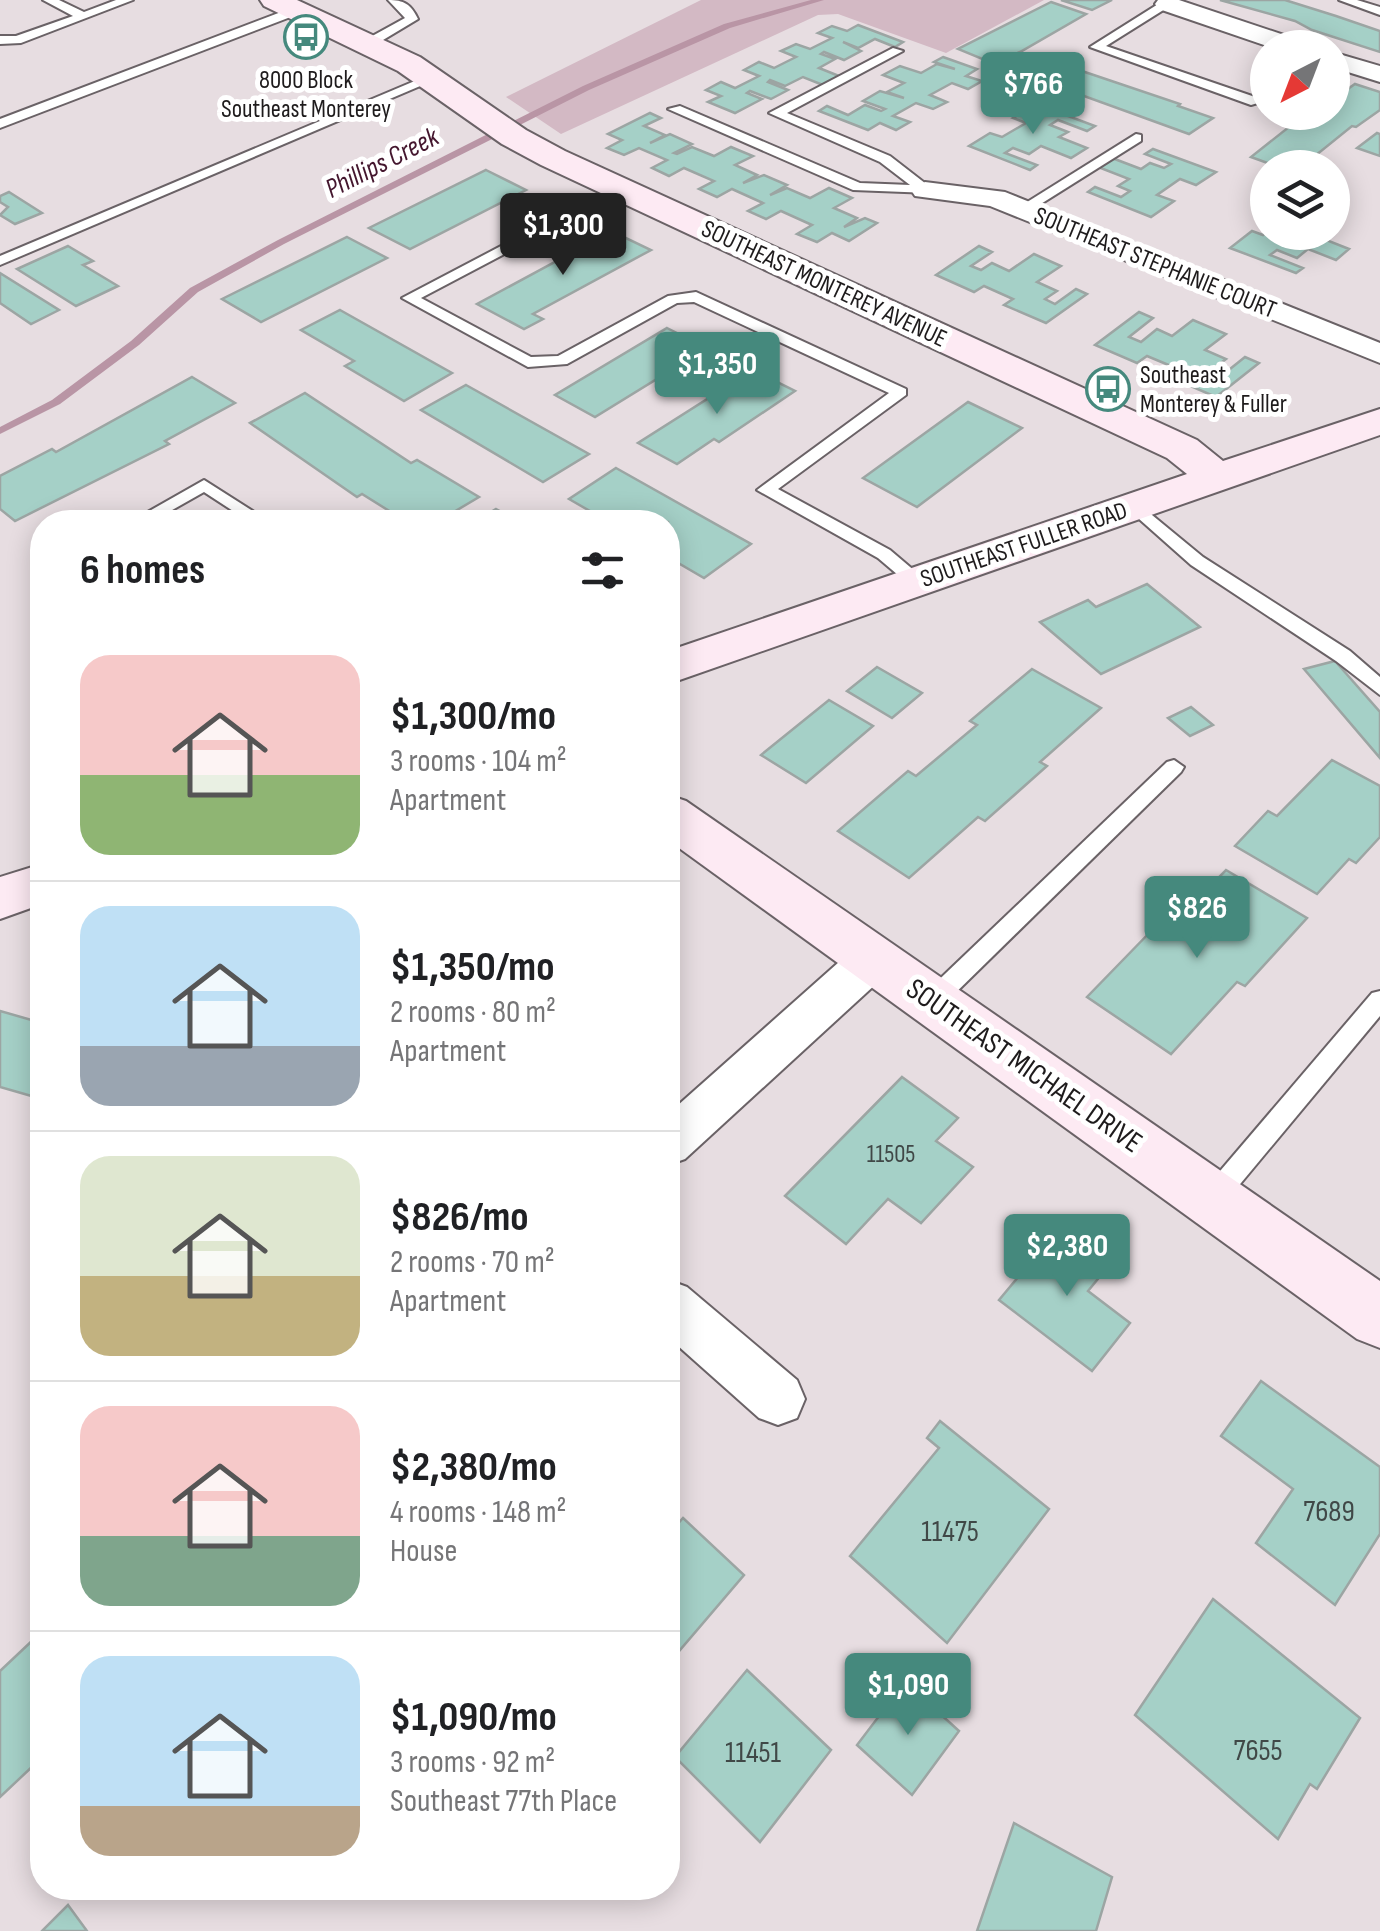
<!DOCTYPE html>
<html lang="en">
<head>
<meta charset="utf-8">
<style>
  :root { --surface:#fff; --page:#f6f6f6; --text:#202124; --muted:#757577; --line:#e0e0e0; --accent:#45897d }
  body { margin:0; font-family:"Sofia Sans Condensed",sans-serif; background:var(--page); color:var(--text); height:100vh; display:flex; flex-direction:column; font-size:38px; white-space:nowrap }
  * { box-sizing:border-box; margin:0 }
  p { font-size:32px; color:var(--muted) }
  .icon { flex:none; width:55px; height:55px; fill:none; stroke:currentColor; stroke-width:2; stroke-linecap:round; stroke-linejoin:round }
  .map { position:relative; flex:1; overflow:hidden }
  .side { position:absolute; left:30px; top:510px; width:650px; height:1390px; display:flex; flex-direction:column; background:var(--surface); border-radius:40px; box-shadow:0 5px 25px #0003 }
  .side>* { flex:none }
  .needle { width:65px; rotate:222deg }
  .tools { position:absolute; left:1250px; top:30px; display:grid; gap:20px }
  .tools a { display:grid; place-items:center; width:100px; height:100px; border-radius:50%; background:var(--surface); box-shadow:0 5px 25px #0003; font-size:50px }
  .price { position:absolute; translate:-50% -85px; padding:0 22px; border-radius:10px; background:var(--accent); color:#fff; font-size:32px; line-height:65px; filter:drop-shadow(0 2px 5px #0008) }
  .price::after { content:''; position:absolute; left:50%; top:60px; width:30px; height:22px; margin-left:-15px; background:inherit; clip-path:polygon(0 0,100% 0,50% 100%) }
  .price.on { background:#222; color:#fff }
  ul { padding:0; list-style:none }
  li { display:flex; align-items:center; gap:30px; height:250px; padding:0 50px }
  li+li { border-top:2px solid var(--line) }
  li span { display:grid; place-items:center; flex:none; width:280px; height:200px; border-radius:30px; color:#555 }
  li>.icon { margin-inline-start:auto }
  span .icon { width:120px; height:120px; fill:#fffc; stroke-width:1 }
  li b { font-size:42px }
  h2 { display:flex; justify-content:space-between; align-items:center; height:120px; padding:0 50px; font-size:42px }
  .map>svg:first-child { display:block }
</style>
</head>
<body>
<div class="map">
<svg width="1380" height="1931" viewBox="0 0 1380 1931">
  <rect width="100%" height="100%" fill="#e7dde1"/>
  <polygon fill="#d3b9c4" points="701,0 1044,0 946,53 838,14 818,15 561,134 506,97"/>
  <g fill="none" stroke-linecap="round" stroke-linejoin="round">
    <polygon fill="#b995a5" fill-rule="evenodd" points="811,0 824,0 730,28 589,90 284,244 198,292 139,345 60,404 0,434 0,427 52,400 131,341 190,288 278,240 583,86 724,24"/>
  </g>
  <g fill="#a5d0c7" stroke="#9ca5a3" stroke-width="2.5">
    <polygon points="1061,0 1112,0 1092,10"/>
    <polygon points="1220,0 1285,0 1336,16 1380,31 1380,52 1312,30 1295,21"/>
    <polygon points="1051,2 1086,14 1020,52 992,63 958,49"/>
    <polygon points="858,25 903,42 895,47 875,39 858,48 843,42 861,51 844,60 824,52 821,54 835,59 819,68 839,76 823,85 803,77 785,86 770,80 768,82 788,90 771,99 750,91 747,93 762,99 735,113 708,102 721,96 706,90 721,82 735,88 759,76 744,70 759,62 774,68 796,57 781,51 796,44 810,49 832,38 818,33 832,26 847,31"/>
    <polygon points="943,57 977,69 966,76 982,81 968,89 952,83 930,95 947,102 933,109 916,103 893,116 910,122 896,130 880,123 868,130 819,111 827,106 848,115 865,105 881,111 885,109 863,101 880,91 904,98 887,92 904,83 883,75 900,66 921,73 937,64 955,69 934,62"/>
    <polygon points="1073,68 1180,104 1178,106 1213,118 1189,134 1048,83"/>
    <polygon points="1355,84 1380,92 1380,110 1356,127 1352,126 1300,168 1281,168 1251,157 1308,112 1332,112 1332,100"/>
    <polygon points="1036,104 1095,126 1087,131 1058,120 1050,125 1068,132 1059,137 1087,148 1071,158 1041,146 1029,154 1013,148 1005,153 1037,165 1030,170 969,146 990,133 1002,137 1026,123 1013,118"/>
    <polygon points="650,113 661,118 644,126 665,135 650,143 670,134 692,144 674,153 677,154 692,147 714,156 731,147 753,156 735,165 757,175 743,183 764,175 787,185 770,195 787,188 810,198 829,188 852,198 834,208 857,218 844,227 865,218 877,223 849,241 832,233 817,242 797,234 812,225 781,211 766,219 748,211 763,203 732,189 717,197 699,189 714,181 684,168 669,176 652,168 667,160 639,148 624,155 607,148 622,140 608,134"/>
    <polygon points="1377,133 1380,134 1380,156 1357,148"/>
    <polygon points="1153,149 1216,172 1196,185 1180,179 1157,195 1174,201 1151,217 1088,192 1095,187 1121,197 1130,191 1118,186 1129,179 1098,167 1112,158 1141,169 1150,163 1164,168 1171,164 1145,154"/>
    <polygon points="486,170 526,190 410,249 369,228"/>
    <polygon points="9,192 42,213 15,224 0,215 8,207 0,202 0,196"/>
    <polygon points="607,229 651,250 533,314 543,319 524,329 477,304 601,237 596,235"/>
    <polygon points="1252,231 1263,235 1268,232 1329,232 1321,238 1349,249 1336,260 1308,249 1297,258 1277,250 1270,255 1303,268 1296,273 1230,248"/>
    <polygon points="347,237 387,258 261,322 222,299"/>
    <polygon points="68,246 93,261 83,265 118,286 76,306 17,269"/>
    <polygon points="979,246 992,252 971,266 981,270 992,263 1009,271 1034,254 1061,266 1037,282 1057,291 1045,299 1055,304 1076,289 1087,294 1046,323 1004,305 1013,299 984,286 974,292 936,275"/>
    <polygon points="0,273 59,310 31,324 0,303"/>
    <polygon points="340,310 452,373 404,401 345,366 354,361 301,330"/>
    <polygon points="1139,312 1153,318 1129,337 1141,342 1157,329 1172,336 1193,320 1226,334 1205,350 1226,359 1214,368 1225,373 1245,357 1259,363 1216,397 1174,379 1183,371 1147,356 1137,363 1095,345"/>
    <polygon points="667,328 707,348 595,417 555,395"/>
    <polygon points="753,370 795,391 719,442 714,439 677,464 638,443"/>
    <polygon points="192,377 235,403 165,441 169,444 15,521 0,509 0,476 52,449 56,452"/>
    <polygon points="466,385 589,454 543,482 421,410"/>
    <polygon points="305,393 411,463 417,460 479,497 437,522 407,522 362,494 357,497 250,423"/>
    <polygon points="968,402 1022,428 917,507 863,478"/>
    <polygon points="616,468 751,544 704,578 668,557 668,522 609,522 569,499"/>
    <polygon points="496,509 519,522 474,522"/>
    <polygon points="1147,584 1200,627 1101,674 1040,622 1088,600 1096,607"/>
    <polygon points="1335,661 1380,712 1380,758 1304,669"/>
    <polygon points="877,667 922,693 892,718 847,691"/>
    <polygon points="1032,669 1101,708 1040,762 1047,766 985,821 978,817 909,878 838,831 908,771 916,776 977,725 970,721"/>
    <polygon points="829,700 873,726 806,783 761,755"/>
    <polygon points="1191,707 1213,725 1190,736 1168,718"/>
    <polygon points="1332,760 1380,786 1380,837 1356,863 1349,859 1317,894 1235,846 1268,811 1277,816"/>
    <polygon points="1226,870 1307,918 1245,986 1237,982 1171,1054 1087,997 1155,927 1164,933"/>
    <polygon points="0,1011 42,1023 42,1099 0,1087"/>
    <polygon points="902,1077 958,1118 936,1141 973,1167 921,1223 888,1199 846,1244 785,1196"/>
    <polygon points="1060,1227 1111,1263 1088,1291 1130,1323 1092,1371 999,1300"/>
    <polygon points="1261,1381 1380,1467 1380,1534 1335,1605 1256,1543 1293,1489 1221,1436"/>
    <polygon points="940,1421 1049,1509 947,1643 850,1556 939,1448 927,1438"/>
    <polygon points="683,1518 744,1575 668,1664 668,1523 673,1529"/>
    <polygon points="1213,1599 1360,1718 1317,1789 1310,1784 1278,1839 1135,1715"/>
    <polygon points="34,1639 42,1650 42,1774 35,1764 0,1797 0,1671"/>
    <polygon points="747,1670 831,1750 760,1842 675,1757"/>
    <polygon points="905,1682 959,1731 912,1795 857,1745"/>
    <polygon points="1014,1823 1112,1877 1096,1931 977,1931"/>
    <polygon points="68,1905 87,1931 42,1931"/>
  </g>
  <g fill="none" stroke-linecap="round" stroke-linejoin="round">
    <g stroke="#6a6266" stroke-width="4">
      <g id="lane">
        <polygon points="43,0 59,0 84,12 116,0 133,0 21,43 0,44 0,36 16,36 73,16"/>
        <path d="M388,0C404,0 411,4 418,19L373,46H365V40L405,18Z"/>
        <polygon points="1339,0 1357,0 1380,7 1380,15"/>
        <polygon points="1163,1 1173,4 1106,46 1255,97 1268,90 1268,100 1251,105 1090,47"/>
        <polygon points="297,6 303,10 301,13 0,128 0,119"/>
        <polygon points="893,48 903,51 787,113 890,156 930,187 930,193 853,190 668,109 680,106 860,183 910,185 880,162 769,113"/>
        <polygon points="429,75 439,78 0,265 0,256"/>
        <polygon points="1136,134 1141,135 1141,141 1028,212 1016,209"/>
        <polygon points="562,214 569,218 567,221 421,298 531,357 558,356 668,296 696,292 906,389 906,395 778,489 890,550 923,578 923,586 911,586 878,558 757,490 889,393 694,302 677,303 567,364 528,367 402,298"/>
        <polygon points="204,480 270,522 250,522 204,492 151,522 130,522"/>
        <polygon points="1135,501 1203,557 1350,651 1380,677 1380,695 1336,661 1191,565 1129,510 1126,506"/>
        <polygon points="1174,760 1184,767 1181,772 940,1008 924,1008 921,1001 924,994 1167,762"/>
        <polygon points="1380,991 1380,1016 1221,1207 1212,1210 1203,1207 1199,1199 1203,1191 1372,993"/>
      </g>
    </g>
    <g stroke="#6a6266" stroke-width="4">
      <g id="street">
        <polygon points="1158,0 1179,0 1308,43 1311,48 1273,48 1159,9 1155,4"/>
        <polygon points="1332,52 1380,66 1380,82 1332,67"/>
        <polygon points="925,182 1005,192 1380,343 1380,363 990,206 915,196 911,190"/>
        <polygon points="873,941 889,946 895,959 889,972 685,1159 668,1165 668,1114 857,946"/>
        <polygon points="668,1280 687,1287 797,1380 805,1399 797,1418 778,1425 759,1418 668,1337"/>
      </g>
    </g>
    <g stroke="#6a6266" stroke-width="4">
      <g id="secondary">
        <polygon points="260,0 297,0 420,57 526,130 565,151 1197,440 1223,461 1380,409 1380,435 668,684 668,651 1187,474 1167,458 541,165 502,144 398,71 264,6"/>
        <polygon points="668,795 686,801 1380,1281 1380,1348 1357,1339 668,840"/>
        <polygon points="42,864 42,904 0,919 0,877"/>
      </g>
    </g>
    <use href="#lane" fill="#fff" fill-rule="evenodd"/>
    <use href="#street" fill="#fff" fill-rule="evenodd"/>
    <use href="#secondary" fill="#fdeaf3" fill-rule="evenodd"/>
  </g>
  <defs>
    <g id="bus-ring" transform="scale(2.25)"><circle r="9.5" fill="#fff" stroke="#45897d" stroke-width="1.5"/><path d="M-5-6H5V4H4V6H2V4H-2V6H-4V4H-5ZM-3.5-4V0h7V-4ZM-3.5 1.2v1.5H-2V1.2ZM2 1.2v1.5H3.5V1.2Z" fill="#45897d"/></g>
  </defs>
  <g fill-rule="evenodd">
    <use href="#bus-ring" x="306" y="37"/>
    <use href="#bus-ring" x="1108" y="389"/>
  </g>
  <g text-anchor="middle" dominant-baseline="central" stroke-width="10" stroke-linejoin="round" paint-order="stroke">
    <g font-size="25" fill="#1e1b1c" stroke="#fff">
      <text x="306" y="80">8000 Block<tspan x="306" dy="29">Southeast Monterey</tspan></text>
      <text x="1140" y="375" text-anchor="start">Southeast<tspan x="1140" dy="29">Monterey &amp; Fuller</tspan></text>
    </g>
    <g font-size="25" fill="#1e1b1c" stroke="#fff">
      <text transform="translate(1155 263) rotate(22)">SOUTHEAST STEPHANIE COURT</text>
      <text transform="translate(824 284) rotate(25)">SOUTHEAST MONTEREY AVENUE</text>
      <text transform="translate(1024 545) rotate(-19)">SOUTHEAST FULLER ROAD</text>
    </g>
    <g font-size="25" fill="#404847">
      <text x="891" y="1154">11505</text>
    </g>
    <g font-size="28" font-style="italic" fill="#44162e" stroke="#fff">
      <text transform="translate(382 163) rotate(-27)">Phillips Creek</text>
    </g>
    <g font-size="30" fill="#1e1b1c" stroke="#fff">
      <text transform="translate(1024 1066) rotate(35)">SOUTHEAST MICHAEL DRIVE</text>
    </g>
    <g font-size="30" fill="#404847">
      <text x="1329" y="1512">7689</text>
      <text x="950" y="1532">11475</text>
      <text x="1258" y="1751">7655</text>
      <text x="753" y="1753">11451</text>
    </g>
  </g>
</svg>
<div class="tools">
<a><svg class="needle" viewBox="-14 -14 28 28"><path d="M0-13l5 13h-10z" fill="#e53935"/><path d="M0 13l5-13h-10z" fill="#757577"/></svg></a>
<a><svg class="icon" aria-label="layers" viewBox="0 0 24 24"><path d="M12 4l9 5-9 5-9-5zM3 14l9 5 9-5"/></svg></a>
</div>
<b class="price" style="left:1033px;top:137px">$766</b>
<b class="price on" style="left:563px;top:278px">$1,300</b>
<b class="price" style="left:717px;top:417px">$1,350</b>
<b class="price" style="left:1197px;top:961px">$826</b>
<b class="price" style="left:1067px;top:1299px">$2,380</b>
<b class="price" style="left:908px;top:1738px">$1,090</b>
<section class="side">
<h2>6 homes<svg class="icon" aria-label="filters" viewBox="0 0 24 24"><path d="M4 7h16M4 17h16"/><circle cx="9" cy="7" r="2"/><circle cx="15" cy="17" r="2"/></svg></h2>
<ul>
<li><span style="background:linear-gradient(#f6c9c9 60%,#8fb573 0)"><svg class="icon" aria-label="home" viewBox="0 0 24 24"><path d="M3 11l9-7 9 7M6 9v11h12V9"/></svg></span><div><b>$1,300/mo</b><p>3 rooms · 104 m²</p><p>Apartment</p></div></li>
<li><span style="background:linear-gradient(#bfe0f5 70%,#9aa5b1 0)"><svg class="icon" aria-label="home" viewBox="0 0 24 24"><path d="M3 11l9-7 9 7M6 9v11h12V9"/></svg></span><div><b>$1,350/mo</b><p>2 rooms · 80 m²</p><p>Apartment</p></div></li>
<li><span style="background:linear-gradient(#dfe7d0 60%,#c2b280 0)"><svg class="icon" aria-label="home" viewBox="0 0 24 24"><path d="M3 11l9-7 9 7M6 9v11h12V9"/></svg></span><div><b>$826/mo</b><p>2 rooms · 70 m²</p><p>Apartment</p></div></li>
<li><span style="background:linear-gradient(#f6c9c9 65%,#7fa58c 0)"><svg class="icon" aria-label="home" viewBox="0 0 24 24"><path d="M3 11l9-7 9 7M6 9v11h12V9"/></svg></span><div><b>$2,380/mo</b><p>4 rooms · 148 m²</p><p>House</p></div></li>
<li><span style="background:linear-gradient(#bfe0f5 75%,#b9a48a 0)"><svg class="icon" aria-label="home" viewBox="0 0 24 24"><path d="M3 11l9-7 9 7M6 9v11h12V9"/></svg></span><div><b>$1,090/mo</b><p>3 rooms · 92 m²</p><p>Southeast 77th Place</p></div></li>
</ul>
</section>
</div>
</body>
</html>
